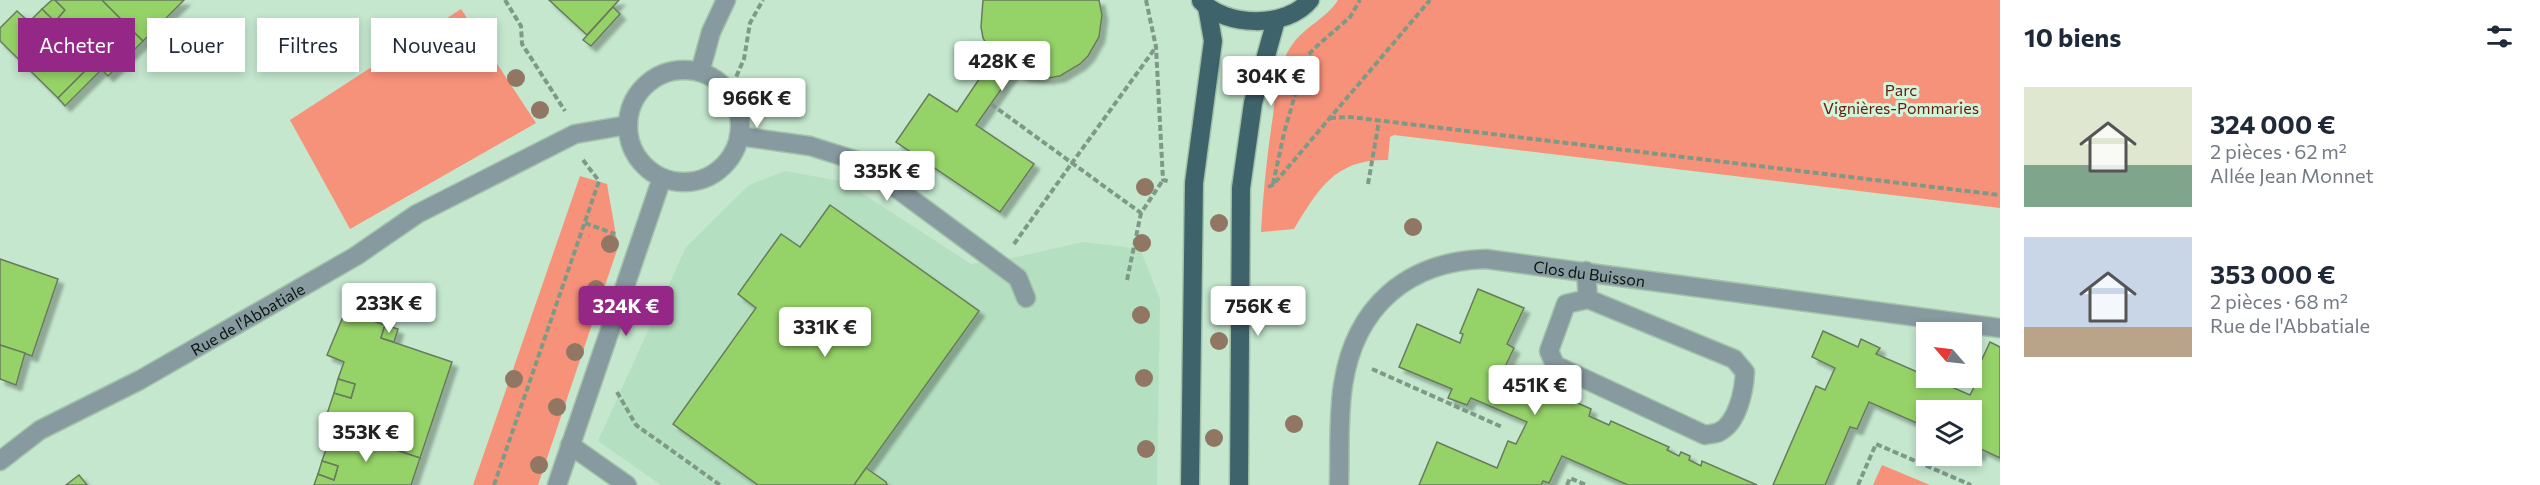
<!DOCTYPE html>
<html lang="fr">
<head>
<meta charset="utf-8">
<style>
  :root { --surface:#fff; --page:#f6f6f7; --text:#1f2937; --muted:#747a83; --accent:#952787 }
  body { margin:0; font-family:Commissioner,sans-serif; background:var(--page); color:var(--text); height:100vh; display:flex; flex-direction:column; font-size:22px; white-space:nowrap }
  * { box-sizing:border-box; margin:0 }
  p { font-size:20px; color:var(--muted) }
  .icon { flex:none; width:33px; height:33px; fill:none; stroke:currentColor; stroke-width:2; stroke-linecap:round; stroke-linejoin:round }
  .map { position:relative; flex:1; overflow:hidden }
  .side { display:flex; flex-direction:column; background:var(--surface); width:540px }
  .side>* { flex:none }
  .hud { position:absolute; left:18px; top:18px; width:570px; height:54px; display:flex; gap:12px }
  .needle { width:39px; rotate:298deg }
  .buttons { position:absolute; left:1916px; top:322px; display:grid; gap:12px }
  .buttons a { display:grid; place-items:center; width:66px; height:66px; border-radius:0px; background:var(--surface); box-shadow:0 3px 9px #0003; font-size:30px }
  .price { position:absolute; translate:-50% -51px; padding:0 14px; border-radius:6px; background:#fff; color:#222; font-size:20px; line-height:39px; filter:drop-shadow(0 2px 3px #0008) }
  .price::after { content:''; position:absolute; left:50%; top:36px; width:18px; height:14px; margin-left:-9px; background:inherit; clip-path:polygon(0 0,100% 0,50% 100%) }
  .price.active { background:var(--accent); color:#fff }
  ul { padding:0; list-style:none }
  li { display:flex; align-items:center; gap:18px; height:150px; padding:0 24px }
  li span { display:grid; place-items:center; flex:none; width:168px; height:120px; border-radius:0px; color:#555 }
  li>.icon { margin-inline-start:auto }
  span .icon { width:72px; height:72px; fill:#fffc; stroke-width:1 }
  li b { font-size:26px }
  h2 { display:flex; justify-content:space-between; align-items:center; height:72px; padding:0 24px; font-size:26px }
  .pill { padding:0 21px; border-radius:0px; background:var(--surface); box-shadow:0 3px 9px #0003; font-size:21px; line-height:54px }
  .pill.active { background:var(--accent); color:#fff }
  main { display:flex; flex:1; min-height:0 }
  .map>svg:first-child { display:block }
</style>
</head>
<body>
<main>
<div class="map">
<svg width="2000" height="485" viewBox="0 0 2000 485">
  <defs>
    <filter id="shadow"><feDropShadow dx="5.5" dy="5.5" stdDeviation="1.5" flood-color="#0004"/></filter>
  </defs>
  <rect width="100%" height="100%" fill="#c4e7ce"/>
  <polygon fill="#b5dfc1" points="785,171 845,182 971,264 1017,257 1083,242 1140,249 1160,299 1157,485 661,485 598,441 686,247 749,185"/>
  <g fill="#f7927a">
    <path d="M1338,0H2000V208L1394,135L1390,137L1388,160C1335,159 1319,188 1294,229L1261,232C1263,193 1267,155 1273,116C1276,92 1277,66 1292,45C1304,27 1326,19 1338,0Z"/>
    <polygon points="461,9 536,123 350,229 290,120"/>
    <polygon points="580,176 607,184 618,247 538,485 473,485"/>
    <polygon points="1882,465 1930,485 1873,485"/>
  </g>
  <g fill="#95d368" stroke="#687b5c" stroke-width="1.5" filter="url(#shadow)">
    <polygon points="52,0 55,0 65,10 55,22 42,9"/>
    <polygon points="55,0 102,0 143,41 108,76 94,62 58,98 0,41 0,28 17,11 29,22 42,9 55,22 65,10"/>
    <polygon points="102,0 184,0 143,41"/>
    <polygon points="549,0 619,0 587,35"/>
    <polygon points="983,0 1099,0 1102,15 1099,37 1088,56 1080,64 1060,76 1048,78 1024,76 1014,71 976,125 1034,164 1000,212 896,142 929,94 957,112 994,57 983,38 981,27"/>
    <polygon points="613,7 620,14 591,46 583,40"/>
    <polygon points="94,62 101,70 65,106 58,98"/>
    <polygon points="830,205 979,311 854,485 758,485 673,424 756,308 738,294 781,234 800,247"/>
    <polygon points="0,259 58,279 32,356 0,345"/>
    <polygon points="1478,289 1524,308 1507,344 1514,348 1500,377 1552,399 1555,393 1591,409 1589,416 1609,425 1611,421 1669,447 1667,450 1679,456 1681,452 1690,456 1689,460 1701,466 1702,461 1757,485 1628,485 1562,456 1549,483 1543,481 1541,485 1419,485 1437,442 1497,468 1508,441 1516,444 1527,422 1471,398 1467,405 1448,398 1452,389 1399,367 1417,324 1460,343 1463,334 1460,333"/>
    <polygon points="345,312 385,325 381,338 452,362 420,458 323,426 334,393 351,398 355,384 338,379 344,362 327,355"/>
    <polygon points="385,325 398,329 394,342 381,338"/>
    <polygon points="1823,331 1858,347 1861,339 1880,348 1876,354 1970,395 1974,387 1970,385 1990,342 2000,347 2000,458 1981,449 1979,455 1971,453 1971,411 1926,411 1926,427 1869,402 1857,429 1850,427 1825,485 1773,485 1816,386 1825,390 1835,368 1812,357"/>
    <polygon points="0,345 25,353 16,385 0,379"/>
    <polygon points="338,379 355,384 351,398 334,393"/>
    <polygon points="333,429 420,458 411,485 314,485 318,474 334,480 338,466 322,461"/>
    <polygon points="322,461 338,466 334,480 318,474"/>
    <polygon points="866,468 886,482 887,485 854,485"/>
    <polygon points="79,475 87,485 66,485"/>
  </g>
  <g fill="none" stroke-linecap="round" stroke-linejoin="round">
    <g stroke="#a3c2ab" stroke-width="21">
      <g id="minor">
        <circle cx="684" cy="126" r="56"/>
        <polyline points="700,72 711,32 726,0"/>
        <polyline points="739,136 810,146 861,162 1018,278 1026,298"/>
        <path d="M1586,271L1588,299L1734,359L1745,372C1744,390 1738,423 1719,432C1715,434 1709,434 1705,435L1555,365L1549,351L1566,304L1588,299"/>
        <polyline points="570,445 627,485"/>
        <path id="s1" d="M0,461L40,430L140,380L356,256L417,214L575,134L628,125"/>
        <polyline points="557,485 662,178"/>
        <path id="s2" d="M1339,485C1340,452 1338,417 1343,385C1355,306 1408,261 1486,259L2000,328"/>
      </g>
    </g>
    <g stroke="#a3c2ab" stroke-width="21">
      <g id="major">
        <path d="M1201,1C1225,27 1287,29 1310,0"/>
        <polyline points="1190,485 1194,183 1213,41 1207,7"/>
        <polyline points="1239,485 1241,188 1253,103 1276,20"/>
      </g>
    </g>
    <g stroke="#7e9986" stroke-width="4" stroke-dasharray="6 3" stroke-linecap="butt">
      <polyline points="505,0 521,26 522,44 565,111"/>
      <polyline points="1146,0 1156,47 1163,180 1168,181"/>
      <polyline points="729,93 744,59 750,23 763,0"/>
      <polyline points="991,104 1072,163 1156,47"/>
      <polyline points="1330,118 1350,117 2000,195"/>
      <polyline points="1273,184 1284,133 1303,67 1308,55 1317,46 1350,17 1360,0"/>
      <polyline points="1368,184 1379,121"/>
      <polyline points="1268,187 1273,185 1430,0"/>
      <polyline points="585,223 615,234"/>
      <polyline points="1014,244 1072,163 1141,213 1163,180"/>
      <polyline points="1127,280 1141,213"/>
      <polyline points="1372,369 1502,427"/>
      <polyline points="617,392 636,425 720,485"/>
      <polyline points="494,485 599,181 583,160"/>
      <polyline points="1567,485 1570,478 1586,485"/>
      <polyline points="1858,485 1876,444 1971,485"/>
    </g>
    <use href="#minor" stroke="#879a9f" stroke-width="18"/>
    <use href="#major" stroke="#3f636b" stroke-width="18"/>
  </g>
  <g fill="#917763">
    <circle cx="516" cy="78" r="9"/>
    <circle cx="540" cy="110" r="9"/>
    <circle cx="1145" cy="187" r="9"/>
    <circle cx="1219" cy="223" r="9"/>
    <circle cx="1413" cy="227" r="9"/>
    <circle cx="1142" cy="243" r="9"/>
    <circle cx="610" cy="244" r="9"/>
    <circle cx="596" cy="289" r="9"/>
    <circle cx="1141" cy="315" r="9"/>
    <circle cx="1219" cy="341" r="9"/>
    <circle cx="575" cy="352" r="9"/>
    <circle cx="1144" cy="378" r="9"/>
    <circle cx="514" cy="379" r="9"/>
    <circle cx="557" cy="407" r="9"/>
    <circle cx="1294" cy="424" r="9"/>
    <circle cx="1214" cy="438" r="9"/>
    <circle cx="1146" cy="449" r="9"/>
    <circle cx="539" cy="465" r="9"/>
  </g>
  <g text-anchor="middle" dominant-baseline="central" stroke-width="6" stroke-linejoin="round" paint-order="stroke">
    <g font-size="16" fill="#671c0c" stroke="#d1f5db">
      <text x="1901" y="89">Parc<tspan x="1901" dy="18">Vignières-Pommaries</tspan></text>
    </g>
    <g font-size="16" fill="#0a170e" stroke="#d1f5db">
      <text stroke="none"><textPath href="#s2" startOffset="414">Clos du Buisson</textPath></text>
      <text stroke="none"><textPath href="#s1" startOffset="286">Rue de l'Abbatiale</textPath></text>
    </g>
  </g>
</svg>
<div class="buttons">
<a><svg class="needle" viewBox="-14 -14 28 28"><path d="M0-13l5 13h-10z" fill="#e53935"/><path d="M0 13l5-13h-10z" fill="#747a83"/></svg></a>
<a><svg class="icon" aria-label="layers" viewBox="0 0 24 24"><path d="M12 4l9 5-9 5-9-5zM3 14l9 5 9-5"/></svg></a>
</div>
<b class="price" style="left:1002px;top:92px">428K €</b>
<b class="price" style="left:1271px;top:107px">304K €</b>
<b class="price" style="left:757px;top:129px">966K €</b>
<b class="price" style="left:887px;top:202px">335K €</b>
<b class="price" style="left:389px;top:334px">233K €</b>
<b class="price active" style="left:626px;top:337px">324K €</b>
<b class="price" style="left:1258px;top:337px">756K €</b>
<b class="price" style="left:825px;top:358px">331K €</b>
<b class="price" style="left:1535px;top:416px">451K €</b>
<b class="price" style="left:366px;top:463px">353K €</b>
<div class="hud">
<a class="pill active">Acheter</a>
<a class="pill">Louer</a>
<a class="pill">Filtres</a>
<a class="pill">Nouveau</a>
</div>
</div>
<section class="side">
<h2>10 biens<svg class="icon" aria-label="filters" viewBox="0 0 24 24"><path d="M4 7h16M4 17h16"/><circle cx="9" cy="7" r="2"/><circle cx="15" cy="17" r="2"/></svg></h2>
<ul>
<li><span style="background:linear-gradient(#dfe7d0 65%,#7fa58c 0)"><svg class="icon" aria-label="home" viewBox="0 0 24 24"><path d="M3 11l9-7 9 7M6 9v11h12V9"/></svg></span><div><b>324 000 €</b><p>2 pièces · 62 m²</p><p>Allée Jean Monnet</p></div></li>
<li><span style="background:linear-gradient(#c9d6e8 75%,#b9a48a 0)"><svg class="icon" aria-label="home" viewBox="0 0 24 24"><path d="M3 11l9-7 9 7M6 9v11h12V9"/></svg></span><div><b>353 000 €</b><p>2 pièces · 68 m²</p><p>Rue de l'Abbatiale</p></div></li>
</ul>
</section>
</main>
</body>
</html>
